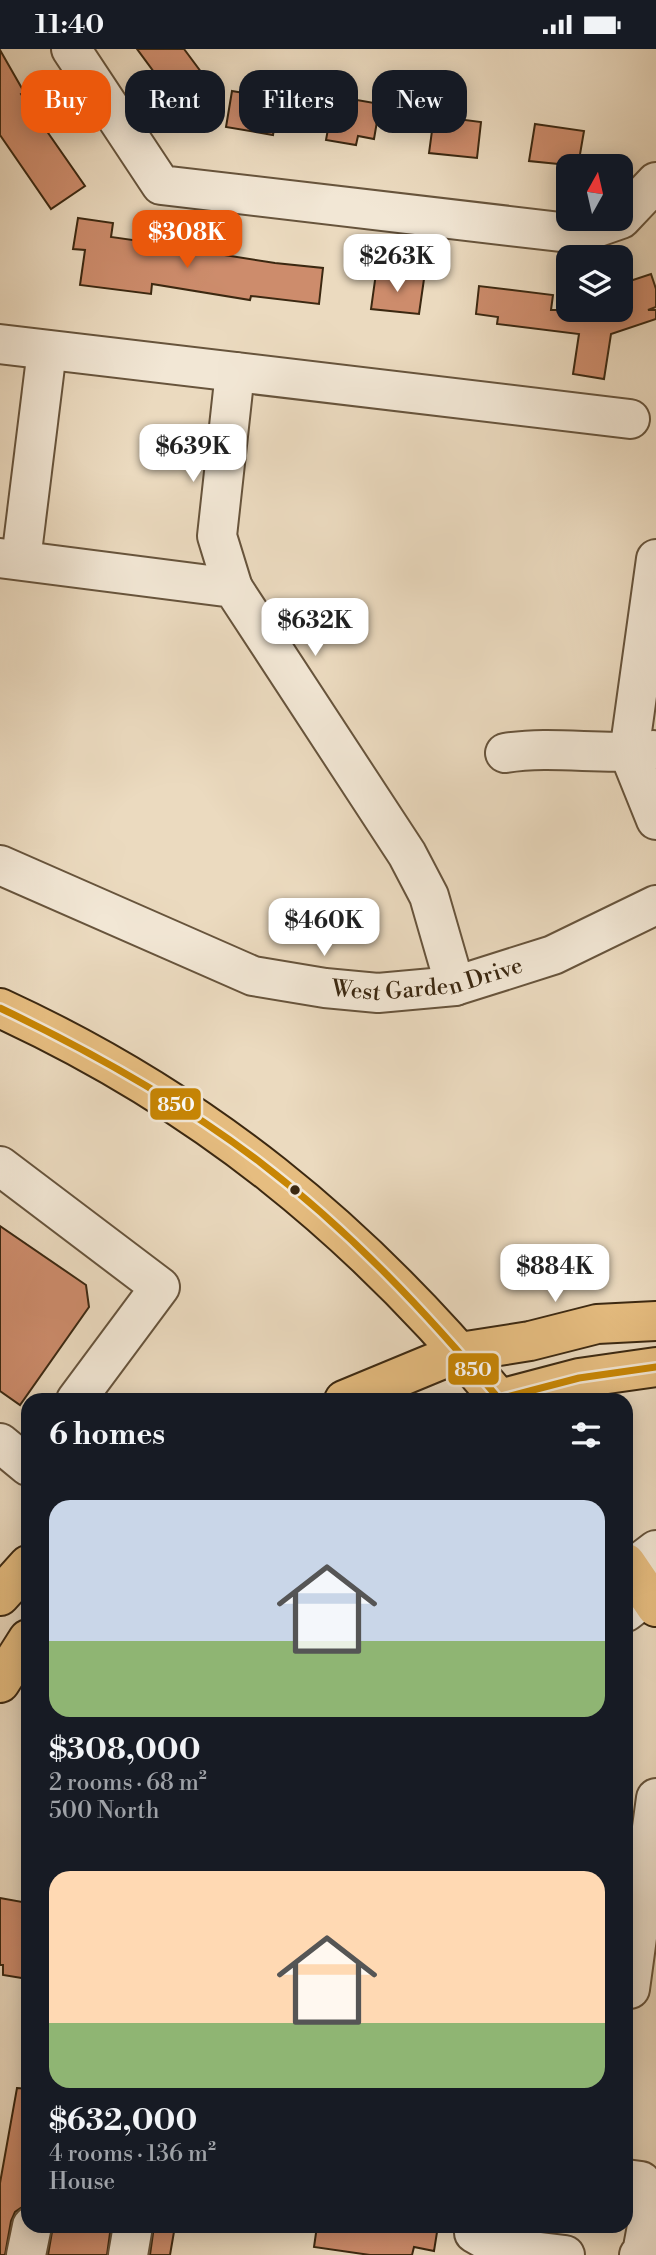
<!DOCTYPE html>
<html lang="en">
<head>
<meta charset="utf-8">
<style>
  :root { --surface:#171b24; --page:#20242c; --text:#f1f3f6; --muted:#9ea1a6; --accent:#ea580c }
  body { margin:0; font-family:"Libre Bodoni",serif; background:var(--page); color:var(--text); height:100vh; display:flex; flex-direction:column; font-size:26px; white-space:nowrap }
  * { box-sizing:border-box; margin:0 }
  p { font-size:23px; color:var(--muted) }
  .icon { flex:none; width:38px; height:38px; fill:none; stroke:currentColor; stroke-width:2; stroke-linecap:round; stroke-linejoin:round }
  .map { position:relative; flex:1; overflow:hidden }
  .panel { position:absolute; left:21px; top:1344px; width:612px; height:840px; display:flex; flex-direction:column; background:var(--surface); border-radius:21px; box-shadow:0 4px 18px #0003 }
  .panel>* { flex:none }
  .top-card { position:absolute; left:21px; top:21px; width:614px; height:63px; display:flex; gap:14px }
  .needle { width:46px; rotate:8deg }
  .controls { position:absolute; left:556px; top:105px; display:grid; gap:14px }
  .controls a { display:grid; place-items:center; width:77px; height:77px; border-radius:14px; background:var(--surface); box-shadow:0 4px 18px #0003; font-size:35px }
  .price { position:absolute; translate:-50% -60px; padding:0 16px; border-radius:14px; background:#fff; color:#222; font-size:23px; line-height:46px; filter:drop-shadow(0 2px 4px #0008) }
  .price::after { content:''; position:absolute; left:50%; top:42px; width:21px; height:16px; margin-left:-10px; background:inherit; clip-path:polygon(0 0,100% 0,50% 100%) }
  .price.selected { background:var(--accent); color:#fff }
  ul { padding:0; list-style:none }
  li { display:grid; align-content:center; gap:14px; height:371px; padding:0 28px }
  li span { display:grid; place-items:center; height:217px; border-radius:21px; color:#555 }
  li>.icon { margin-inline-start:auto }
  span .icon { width:126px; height:126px; fill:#fffc; stroke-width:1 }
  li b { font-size:30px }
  h2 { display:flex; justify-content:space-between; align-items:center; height:84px; padding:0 28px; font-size:30px }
  .tag { padding:0 24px; border-radius:21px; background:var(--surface); box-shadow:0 4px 18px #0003; font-size:24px; line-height:63px }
  .tag.selected { background:var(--accent); color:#fff }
  .status { display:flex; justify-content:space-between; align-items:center; height:49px; padding:0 35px; background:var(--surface); direction:ltr }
  .status svg { height:19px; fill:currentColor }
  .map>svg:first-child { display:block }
</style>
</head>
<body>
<div class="status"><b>11:40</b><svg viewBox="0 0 49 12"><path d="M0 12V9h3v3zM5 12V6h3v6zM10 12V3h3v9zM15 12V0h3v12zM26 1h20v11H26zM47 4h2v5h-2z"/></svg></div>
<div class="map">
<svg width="656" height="2206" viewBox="0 0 656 2206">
  <rect width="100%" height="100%" fill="#ebdabf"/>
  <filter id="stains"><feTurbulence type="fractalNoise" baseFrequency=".00286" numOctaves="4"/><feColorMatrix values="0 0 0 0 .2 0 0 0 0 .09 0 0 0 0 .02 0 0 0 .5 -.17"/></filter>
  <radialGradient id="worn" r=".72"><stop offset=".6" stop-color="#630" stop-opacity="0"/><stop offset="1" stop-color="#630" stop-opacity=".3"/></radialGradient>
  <g fill="#cd8c6c" stroke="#3b2811" stroke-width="2">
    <polygon points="137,0 184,0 213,39 182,61"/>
    <polygon points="0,1 24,43 21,45 85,137 51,160 0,86"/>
    <polygon points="232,42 279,50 273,86 226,78"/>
    <polygon points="334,47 380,55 374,90 358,87 356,96 326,91"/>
    <polygon points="434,67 481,73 477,109 429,104"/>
    <polygon points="535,75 584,82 578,117 529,112"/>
    <polygon points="78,169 113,174 111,188 140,192 139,199 179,205 180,199 275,214 323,219 319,255 251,247 250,251 152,235 151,245 80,236 85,201 73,200"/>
    <polygon points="621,217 625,217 630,232 651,225 656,240 656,258 648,261 656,261 656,270 611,285 604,330 573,325 579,285 497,275 498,268 476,265 479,237 553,246 551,261 621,261"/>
    <polygon points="376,224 424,230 419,265 371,260"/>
    <polygon points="0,1177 86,1236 89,1258 20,1356 0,1342"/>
    <polygon points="0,1849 28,1854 28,1930 3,1926 3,1916 0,1916"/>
    <polygon points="17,2039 28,2040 28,2123 22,2158 15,2163 11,2172 5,2206 0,2206 0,2134"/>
    <polygon points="53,2177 111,2177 107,2206 48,2206"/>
    <polygon points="154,2177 175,2177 170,2206 150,2206"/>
    <polygon points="317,2177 438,2177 434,2202 414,2198 412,2206 370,2206 314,2198"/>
  </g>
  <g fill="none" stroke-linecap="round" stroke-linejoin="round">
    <g stroke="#67543c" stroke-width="42">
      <g id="minor">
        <polyline points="71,0 161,136 578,185 621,170 656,133"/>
        <polyline points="0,295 630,370"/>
        <polyline points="0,509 233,539 407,805 429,847 455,937"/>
        <polyline points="656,510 629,704 656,771"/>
        <polyline points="21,511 47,301"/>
        <polyline points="233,539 217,487 235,323"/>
        <path d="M505,704C554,696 604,707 653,701"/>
        <path id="s1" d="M0,816L253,927L325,939L378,944L455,937L553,906L656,856"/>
        <polyline points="0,1117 160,1238 76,1351"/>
        <polyline points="0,1394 28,1417"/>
        <polyline points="631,1520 656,1501"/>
        <polyline points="626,1563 648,1546"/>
        <polyline points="630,1940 656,1749"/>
        <polyline points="626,2130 641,2132 650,2161 642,2204 639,2206"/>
        <polyline points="475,2177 474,2184 498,2198 565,2206"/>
        <polyline points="26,2206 32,2177"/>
        <polyline points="128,2206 133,2177"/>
      </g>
    </g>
    <g stroke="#3b2811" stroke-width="42">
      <g id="major">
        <path d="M0,959C202,1052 359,1180 500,1351"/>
        <polyline points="344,1351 460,1303 530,1292 597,1275 656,1272"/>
        <polyline points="496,1351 579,1329 656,1318"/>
        <polyline points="626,1514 656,1558"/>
        <polyline points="0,1547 28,1516"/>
        <polyline points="0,1634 28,1590"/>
      </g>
    </g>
    <use href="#minor" stroke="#f2e7d5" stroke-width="38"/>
    <use href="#major" stroke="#e6bd80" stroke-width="38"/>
    <g stroke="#f2e7d5" stroke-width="12">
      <path id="bus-1" d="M0,959C92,1003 180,1052 261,1114C350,1182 427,1264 499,1350L579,1329L656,1318"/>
    </g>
    <use href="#bus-1" stroke="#c88604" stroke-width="7"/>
  </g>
  <circle fill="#3b2811" stroke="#f2e7d5" stroke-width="2.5" cx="295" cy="1141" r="6"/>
  <g text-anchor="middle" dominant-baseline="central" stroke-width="5" stroke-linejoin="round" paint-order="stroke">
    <g font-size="23" fill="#3b2811" stroke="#f2e7d5">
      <text stroke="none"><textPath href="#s1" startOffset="453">West Garden Drive</textPath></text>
    </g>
  </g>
  <g stroke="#f2e7d5" stroke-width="2.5">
    <rect x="149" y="1038" width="53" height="34" rx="7" fill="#c88604"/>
    <rect x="447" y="1303" width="53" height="34" rx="7" fill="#c88604"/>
  </g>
  <g font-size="19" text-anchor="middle" font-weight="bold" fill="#fff">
    <text x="176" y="1062">850</text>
    <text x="473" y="1327">850</text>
  </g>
  <rect width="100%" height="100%" filter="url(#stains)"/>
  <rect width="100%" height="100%" fill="url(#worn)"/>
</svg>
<div class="controls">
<a><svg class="needle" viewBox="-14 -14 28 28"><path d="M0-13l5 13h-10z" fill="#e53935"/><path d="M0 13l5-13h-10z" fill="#9ea1a6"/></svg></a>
<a><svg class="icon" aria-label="layers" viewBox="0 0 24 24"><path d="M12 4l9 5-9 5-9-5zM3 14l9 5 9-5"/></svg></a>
</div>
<b class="price selected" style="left:187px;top:221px">$308K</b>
<b class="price" style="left:397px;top:245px">$263K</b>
<b class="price" style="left:193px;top:435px">$639K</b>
<b class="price" style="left:315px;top:609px">$632K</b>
<b class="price" style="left:324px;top:909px">$460K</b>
<b class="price" style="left:555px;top:1255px">$884K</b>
<div class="top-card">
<a class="tag selected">Buy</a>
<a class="tag">Rent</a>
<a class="tag">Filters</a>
<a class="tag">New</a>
</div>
<section class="panel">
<h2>6 homes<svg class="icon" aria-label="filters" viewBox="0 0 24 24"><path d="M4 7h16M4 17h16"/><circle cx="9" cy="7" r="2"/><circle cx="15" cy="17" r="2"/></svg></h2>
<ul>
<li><span style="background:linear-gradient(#c9d6e8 65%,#8fb573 0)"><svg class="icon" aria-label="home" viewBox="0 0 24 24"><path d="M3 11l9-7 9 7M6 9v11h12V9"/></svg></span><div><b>$308,000</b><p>2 rooms · 68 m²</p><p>500 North</p></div></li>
<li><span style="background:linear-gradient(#ffd9b3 70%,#8fb573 0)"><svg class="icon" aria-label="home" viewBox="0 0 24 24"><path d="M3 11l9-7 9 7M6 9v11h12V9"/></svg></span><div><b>$632,000</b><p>4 rooms · 136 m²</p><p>House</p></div></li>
</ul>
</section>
</div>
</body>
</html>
